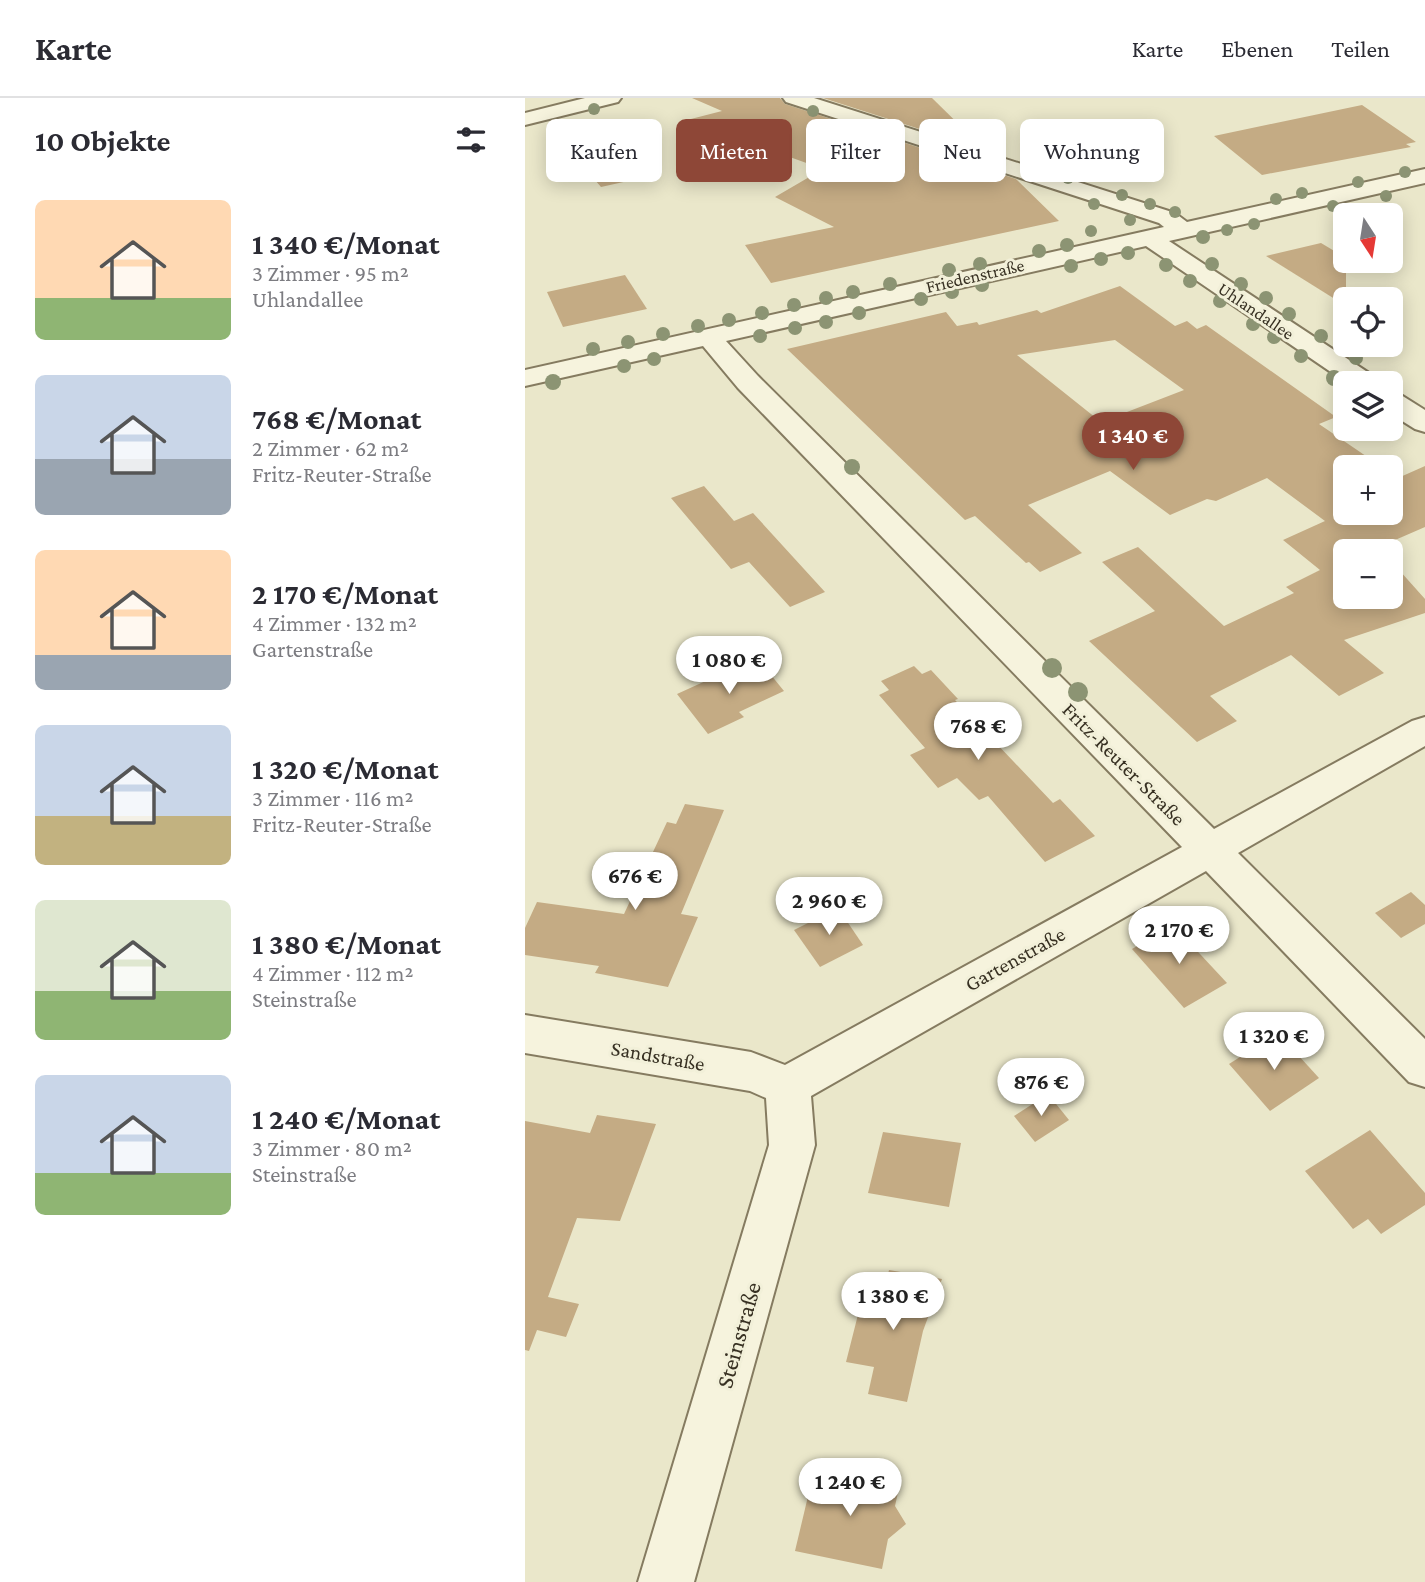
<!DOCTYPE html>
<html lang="de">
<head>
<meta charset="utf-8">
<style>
  :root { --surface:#fff; --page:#f2f2f3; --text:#2b2b33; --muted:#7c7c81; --line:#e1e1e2; --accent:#8e4737 }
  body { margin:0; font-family:"Crimson Pro",serif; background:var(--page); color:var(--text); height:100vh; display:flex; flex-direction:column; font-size:26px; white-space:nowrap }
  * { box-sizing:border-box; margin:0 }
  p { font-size:23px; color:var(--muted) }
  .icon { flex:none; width:38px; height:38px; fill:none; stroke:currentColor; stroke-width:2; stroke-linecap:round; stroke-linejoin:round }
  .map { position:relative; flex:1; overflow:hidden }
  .panel { display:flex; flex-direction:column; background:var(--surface); width:525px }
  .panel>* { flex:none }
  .top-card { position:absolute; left:21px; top:21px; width:665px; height:63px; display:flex; gap:14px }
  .needle { width:46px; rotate:168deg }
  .buttons { position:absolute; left:808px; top:105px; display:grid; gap:14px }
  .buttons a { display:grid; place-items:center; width:70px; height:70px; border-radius:10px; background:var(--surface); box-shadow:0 4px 18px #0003; font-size:35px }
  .price { position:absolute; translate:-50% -60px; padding:0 16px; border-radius:24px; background:#fff; color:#222; font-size:23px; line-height:46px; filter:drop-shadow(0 2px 4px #0008) }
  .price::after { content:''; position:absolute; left:50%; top:42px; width:21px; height:16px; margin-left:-10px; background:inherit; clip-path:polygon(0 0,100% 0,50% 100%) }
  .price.active { background:var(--accent); color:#fff }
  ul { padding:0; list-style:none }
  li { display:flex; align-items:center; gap:21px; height:175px; padding:0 35px }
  li span { display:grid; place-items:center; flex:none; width:196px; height:140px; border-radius:10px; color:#555 }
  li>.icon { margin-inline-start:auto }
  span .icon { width:84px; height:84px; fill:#fffc; stroke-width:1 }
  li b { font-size:30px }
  h2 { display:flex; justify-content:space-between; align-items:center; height:84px; padding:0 35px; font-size:30px }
  .chip { padding:0 24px; border-radius:10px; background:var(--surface); box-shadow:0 4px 18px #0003; font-size:24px; line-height:63px }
  .chip.active { background:var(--accent); color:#fff }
  header { display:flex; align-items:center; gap:42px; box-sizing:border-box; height:98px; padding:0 35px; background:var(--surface); border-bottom:2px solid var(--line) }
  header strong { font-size:33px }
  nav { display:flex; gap:38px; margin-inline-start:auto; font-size:24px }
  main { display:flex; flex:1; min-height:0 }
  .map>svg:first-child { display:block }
</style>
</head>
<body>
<header>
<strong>Karte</strong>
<nav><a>Karte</a><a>Ebenen</a><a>Teilen</a></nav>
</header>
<main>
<section class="panel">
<h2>10 Objekte<svg class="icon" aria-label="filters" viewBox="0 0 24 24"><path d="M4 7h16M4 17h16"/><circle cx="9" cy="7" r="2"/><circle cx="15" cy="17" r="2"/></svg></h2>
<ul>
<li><span style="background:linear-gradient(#ffd9b3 70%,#8fb573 0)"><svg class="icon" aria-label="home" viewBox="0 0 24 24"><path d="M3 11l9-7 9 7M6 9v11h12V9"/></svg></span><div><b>1 340 €/Monat</b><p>3 Zimmer · 95 m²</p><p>Uhlandallee</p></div></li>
<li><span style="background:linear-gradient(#c9d6e8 60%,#9aa5b1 0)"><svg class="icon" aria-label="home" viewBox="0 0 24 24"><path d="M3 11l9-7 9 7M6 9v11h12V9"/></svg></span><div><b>768 €/Monat</b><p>2 Zimmer · 62 m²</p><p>Fritz-Reuter-Straße</p></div></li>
<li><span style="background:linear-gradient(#ffd9b3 75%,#9aa5b1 0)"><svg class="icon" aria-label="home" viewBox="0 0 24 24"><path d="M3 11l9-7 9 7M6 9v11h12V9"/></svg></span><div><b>2 170 €/Monat</b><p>4 Zimmer · 132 m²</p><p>Gartenstraße</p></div></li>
<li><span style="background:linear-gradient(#c9d6e8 65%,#c2b280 0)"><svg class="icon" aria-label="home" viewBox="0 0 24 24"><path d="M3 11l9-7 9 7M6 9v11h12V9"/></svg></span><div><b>1 320 €/Monat</b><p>3 Zimmer · 116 m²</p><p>Fritz-Reuter-Straße</p></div></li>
<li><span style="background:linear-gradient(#dfe7d0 65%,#8fb573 0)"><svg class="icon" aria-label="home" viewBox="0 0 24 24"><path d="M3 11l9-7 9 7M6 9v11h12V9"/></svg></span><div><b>1 380 €/Monat</b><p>4 Zimmer · 112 m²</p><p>Steinstraße</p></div></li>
<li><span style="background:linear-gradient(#c9d6e8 70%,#8fb573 0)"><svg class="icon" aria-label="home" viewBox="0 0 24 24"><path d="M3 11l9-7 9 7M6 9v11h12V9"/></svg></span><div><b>1 240 €/Monat</b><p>3 Zimmer · 80 m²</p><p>Steinstraße</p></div></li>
</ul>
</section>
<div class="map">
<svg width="900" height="1484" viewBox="0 0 900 1484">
  <rect width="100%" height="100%" fill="#eae7ca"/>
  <g fill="#c4ab84" fill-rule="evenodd">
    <polygon points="167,0 255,0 260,6 491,81 534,123 246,185 220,147 309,129 250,99 298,71 162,22 197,13"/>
    <polygon points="298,0 407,0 460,52"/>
    <polygon points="837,7 891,44 881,46 886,49 737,77 689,38"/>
    <polygon points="70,23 110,61 97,64 112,81 76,89 28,33"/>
    <polygon points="796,145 821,160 821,208 741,158"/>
    <polygon points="100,177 122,211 38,229 22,194"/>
    <path d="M595,188L650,228L662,223L672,231L681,227L811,319L794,326L857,369H821V415H866V375L873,380L900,368V429L854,449L858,453H821V499H866V463L900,501V515L819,542L859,575L814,598L766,557L685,598L712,623L672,644L564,543L630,513L577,464L613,449L699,528L769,495L761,489L795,472L758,442L800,423L742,380L691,403L682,401L645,417L585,373L503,407L557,455L515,474L504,464L501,465L450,418L440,422L262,251L421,214L432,228L452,224L454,227L512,212L516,215ZM590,242L659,292L576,324L492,257Z"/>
    <polygon points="179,388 209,423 228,415 300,494 265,509 224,464 206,471 146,400"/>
    <polygon points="237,566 259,593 214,614 219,619 183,636 152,596 207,571 212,577"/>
    <polygon points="389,568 397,576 406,572 433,601 430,602 528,705 535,701 570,738 520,764 463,698 454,702 432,680 413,690 385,657 400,650 354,597 364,592 356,583"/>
    <polygon points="160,706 199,712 156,816 173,819 143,889 70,875 74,868 0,857 0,830 12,804 99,816 142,724 151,726"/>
    <polygon points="886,794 900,807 900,826 876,840 850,815"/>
    <polygon points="313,810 338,847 295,869 269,832"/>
    <polygon points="648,827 702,885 659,910 607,851"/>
    <polygon points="753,935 794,980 745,1013 704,966"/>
    <polygon points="523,996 544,1022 510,1044 489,1018"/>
    <polygon points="72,1017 131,1026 95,1123 52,1120 23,1199 54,1206 41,1239 12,1232 4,1253 0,1252 0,1023 65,1035"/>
    <polygon points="845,1032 900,1095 900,1107 856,1136 843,1121 828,1131 780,1073"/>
    <polygon points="358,1034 436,1045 424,1109 343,1095"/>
    <polygon points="364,1172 417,1181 398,1233 382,1304 343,1296 349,1269 321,1264 339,1193 358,1196"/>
    <polygon points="344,1364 357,1386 374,1390 370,1408 381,1426 363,1441 357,1471 270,1453 289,1373 323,1379"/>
  </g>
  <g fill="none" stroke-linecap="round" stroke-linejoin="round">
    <g stroke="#857b60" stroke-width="4">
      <g id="minor">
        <polygon points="60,0 96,0 93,4 0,27 0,15"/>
        <polygon points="258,0 289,0 650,115 662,124 900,71 900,85 644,143 850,279 854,285 822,285 621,148 201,243 233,278 689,731 887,623 900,619 900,648 713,755 900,941 900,989 884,984 681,773 286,998 290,1047 169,1484 113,1484 244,1047 241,1000 225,993 0,955 0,917 226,954 260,967 657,749 213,290 178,248 0,288 0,272 639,129 634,125 261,4"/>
        <polygon points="866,295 876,297 900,312 900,334 890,331 866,316"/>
      </g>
    </g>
    <use href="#minor" fill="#f6f3dd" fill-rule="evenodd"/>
  </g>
  <g fill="#8c9473">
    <circle cx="69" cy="11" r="6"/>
    <circle cx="288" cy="13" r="6"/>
    <circle cx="334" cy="28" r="6"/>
    <circle cx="358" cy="36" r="6"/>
    <circle cx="472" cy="58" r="6"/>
    <circle cx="504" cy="68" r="6"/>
    <circle cx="880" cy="74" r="6"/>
    <circle cx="543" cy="80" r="6"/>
    <circle cx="833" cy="84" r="6"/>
    <circle cx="777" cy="95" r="6"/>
    <circle cx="597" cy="97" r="6"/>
    <circle cx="861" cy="98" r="6"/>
    <circle cx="751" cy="101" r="6"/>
    <circle cx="569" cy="106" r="6"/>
    <circle cx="625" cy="106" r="6"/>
    <circle cx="808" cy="108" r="6"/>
    <circle cx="650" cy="114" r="6"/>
    <circle cx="605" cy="122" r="6"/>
    <circle cx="729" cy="126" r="6"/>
    <circle cx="702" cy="132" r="6"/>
    <circle cx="566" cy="133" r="6"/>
    <circle cx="678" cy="139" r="7"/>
    <circle cx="542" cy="147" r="7"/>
    <circle cx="514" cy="153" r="7"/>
    <circle cx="603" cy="155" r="7"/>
    <circle cx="576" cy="161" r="7"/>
    <circle cx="455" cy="166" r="7"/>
    <circle cx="687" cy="166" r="7"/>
    <circle cx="641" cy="167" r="7"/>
    <circle cx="546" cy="168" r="7"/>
    <circle cx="424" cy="172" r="7"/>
    <circle cx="665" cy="183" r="7"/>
    <circle cx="365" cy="186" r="7"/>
    <circle cx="716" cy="186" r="7"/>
    <circle cx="457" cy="187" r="7"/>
    <circle cx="328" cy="194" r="7"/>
    <circle cx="427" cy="194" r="7"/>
    <circle cx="301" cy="200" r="7"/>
    <circle cx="741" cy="200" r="7"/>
    <circle cx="396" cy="201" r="7"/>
    <circle cx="695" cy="203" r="7"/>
    <circle cx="269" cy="207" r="7"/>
    <circle cx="237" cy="215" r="7"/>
    <circle cx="334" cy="215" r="7"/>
    <circle cx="764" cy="216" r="7"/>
    <circle cx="204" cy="222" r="7"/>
    <circle cx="301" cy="224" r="7"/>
    <circle cx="728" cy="226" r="7"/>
    <circle cx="173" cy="228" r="7"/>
    <circle cx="270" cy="230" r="7"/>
    <circle cx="138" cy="236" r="7"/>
    <circle cx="235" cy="238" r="7"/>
    <circle cx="796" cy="238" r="7"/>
    <circle cx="749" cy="239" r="7"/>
    <circle cx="103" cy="244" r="7"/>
    <circle cx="68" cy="251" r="7"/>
    <circle cx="776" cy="258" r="7"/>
    <circle cx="831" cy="260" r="7"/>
    <circle cx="129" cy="261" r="7"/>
    <circle cx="99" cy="268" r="7"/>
    <circle cx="809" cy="280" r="8"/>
    <circle cx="28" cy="284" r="8"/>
    <circle cx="327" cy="369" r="8"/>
    <circle cx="527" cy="570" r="10"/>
    <circle cx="553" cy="594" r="10"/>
  </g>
  <g text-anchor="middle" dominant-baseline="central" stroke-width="6" stroke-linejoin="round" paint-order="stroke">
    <g font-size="18" fill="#373022" stroke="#f2f0d9">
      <text transform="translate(450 178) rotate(-13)">Friedenstraße</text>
      <text transform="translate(731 213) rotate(34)">Uhlandallee</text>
    </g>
    <g font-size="21" fill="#373022" stroke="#f2f0d9">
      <text transform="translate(599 666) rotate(45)">Fritz-Reuter-Straße</text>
      <text transform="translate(490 861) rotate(-29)">Gartenstraße</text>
      <text transform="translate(133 958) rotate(10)">Sandstraße</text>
    </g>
    <g font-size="24" fill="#373022" stroke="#f2f0d9">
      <text transform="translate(213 1237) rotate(-74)">Steinstraße</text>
    </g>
  </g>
</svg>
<div class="buttons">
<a><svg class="needle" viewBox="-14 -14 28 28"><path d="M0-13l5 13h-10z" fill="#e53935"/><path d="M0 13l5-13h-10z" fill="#7c7c81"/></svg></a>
<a><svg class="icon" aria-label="locate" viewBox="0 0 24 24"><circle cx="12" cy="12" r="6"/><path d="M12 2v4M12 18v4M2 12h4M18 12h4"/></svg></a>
<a><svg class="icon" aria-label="layers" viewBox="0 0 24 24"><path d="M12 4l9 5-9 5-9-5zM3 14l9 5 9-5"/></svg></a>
<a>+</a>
<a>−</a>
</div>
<b class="price active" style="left:608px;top:374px">1 340 €</b>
<b class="price" style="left:204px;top:598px">1 080 €</b>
<b class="price" style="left:453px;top:664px">768 €</b>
<b class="price" style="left:110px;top:814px">676 €</b>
<b class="price" style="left:304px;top:839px">2 960 €</b>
<b class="price" style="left:654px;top:868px">2 170 €</b>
<b class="price" style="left:749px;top:974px">1 320 €</b>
<b class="price" style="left:516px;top:1020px">876 €</b>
<b class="price" style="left:368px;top:1234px">1 380 €</b>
<b class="price" style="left:325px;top:1420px">1 240 €</b>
<div class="top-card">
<a class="chip">Kaufen</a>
<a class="chip active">Mieten</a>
<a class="chip">Filter</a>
<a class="chip">Neu</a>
<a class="chip">Wohnung</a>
</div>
</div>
</main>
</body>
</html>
